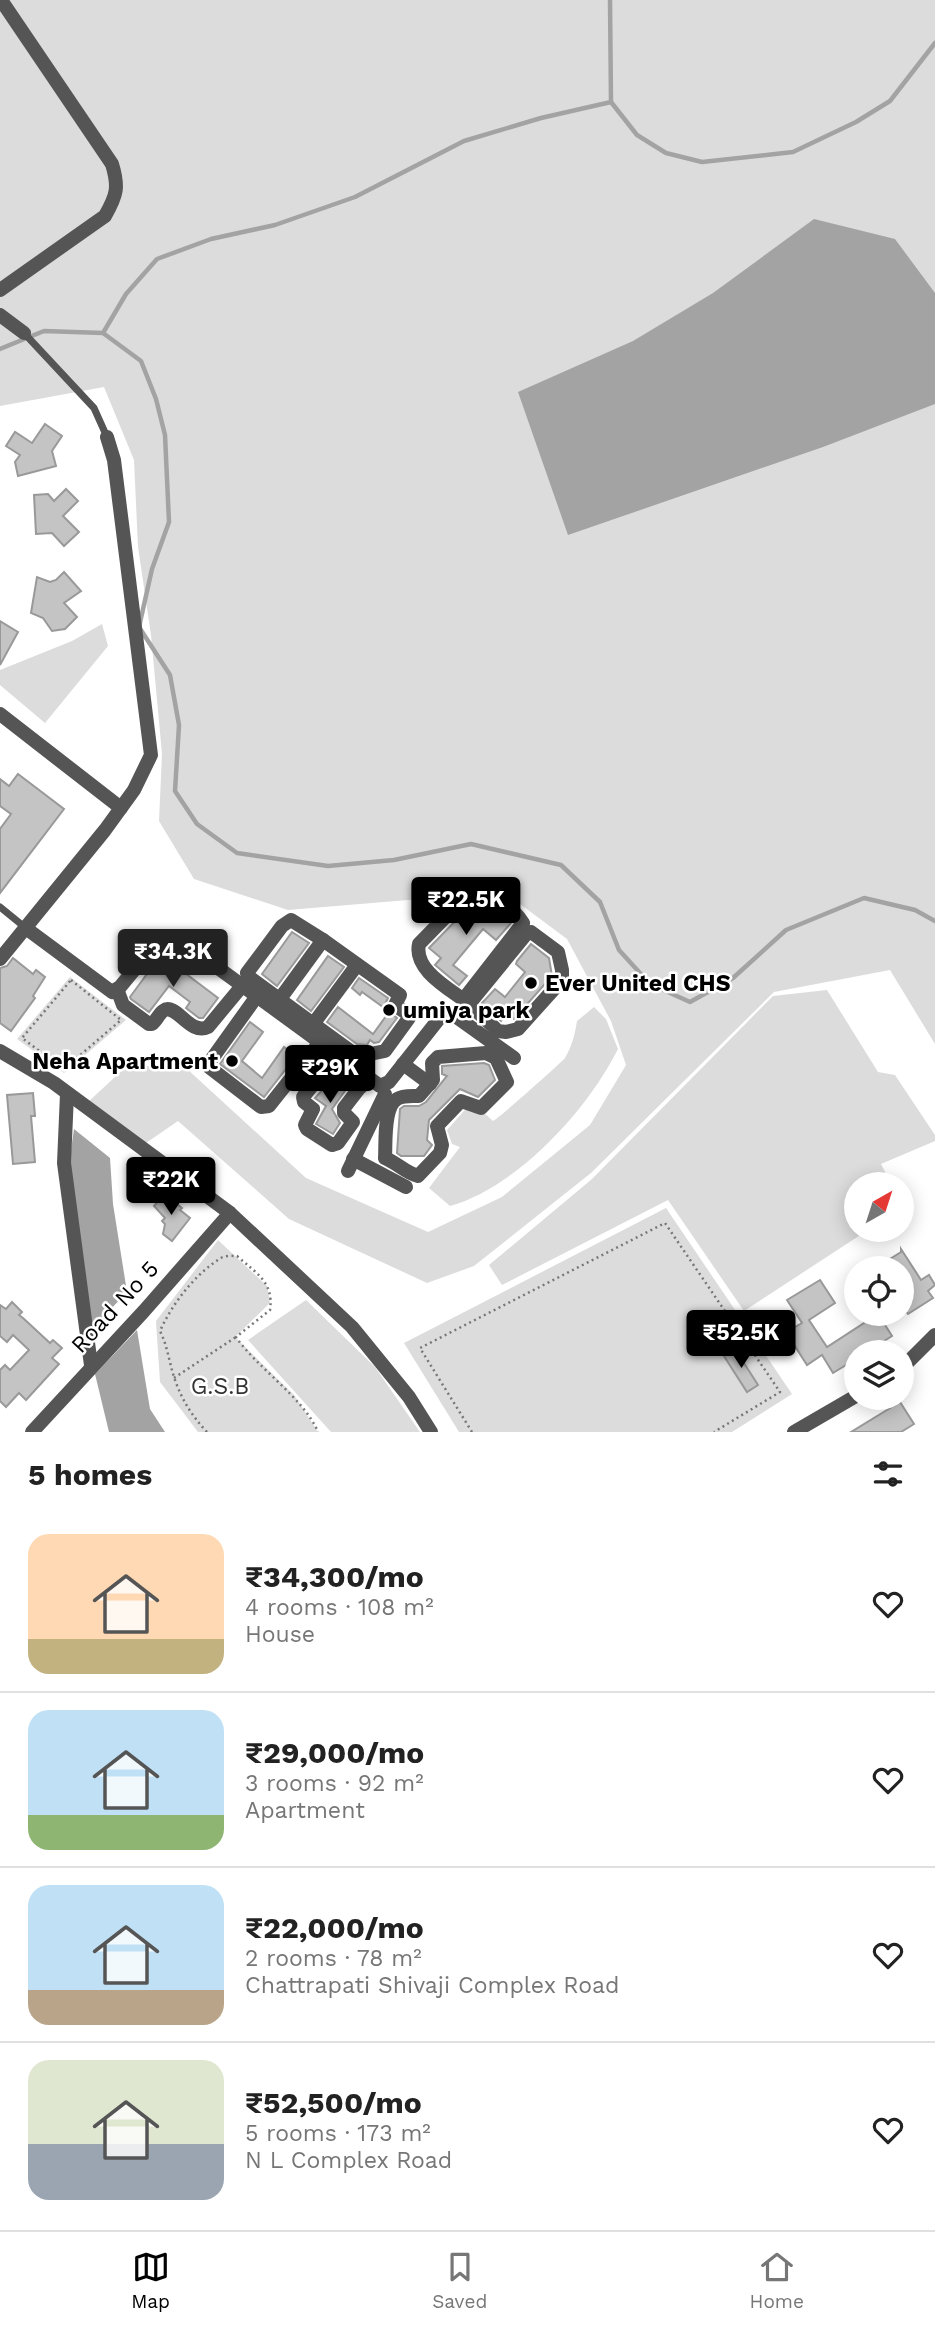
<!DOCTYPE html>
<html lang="en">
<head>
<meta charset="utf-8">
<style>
  :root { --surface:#fff; --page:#f2f2f2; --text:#222; --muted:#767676; --line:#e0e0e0; --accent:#000 }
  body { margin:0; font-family:"Work Sans",sans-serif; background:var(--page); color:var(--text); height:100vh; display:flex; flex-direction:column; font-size:26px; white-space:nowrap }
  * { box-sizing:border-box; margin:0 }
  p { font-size:23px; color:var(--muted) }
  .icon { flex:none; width:38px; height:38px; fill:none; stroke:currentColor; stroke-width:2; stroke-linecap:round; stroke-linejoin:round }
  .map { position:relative; height:1432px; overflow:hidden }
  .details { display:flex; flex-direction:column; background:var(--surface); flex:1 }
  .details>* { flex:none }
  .needle { width:46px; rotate:39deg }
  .buttons { position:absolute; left:844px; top:1172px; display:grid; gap:14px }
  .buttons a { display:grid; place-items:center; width:70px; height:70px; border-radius:50%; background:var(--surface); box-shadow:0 4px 18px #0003; font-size:35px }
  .price { position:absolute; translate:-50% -60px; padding:0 16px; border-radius:7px; background:var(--accent); color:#fff; font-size:23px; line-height:46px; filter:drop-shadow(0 2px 4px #0008) }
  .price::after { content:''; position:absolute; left:50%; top:42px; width:21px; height:16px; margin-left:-10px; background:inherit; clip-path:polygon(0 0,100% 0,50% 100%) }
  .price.active { background:#222; color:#fff }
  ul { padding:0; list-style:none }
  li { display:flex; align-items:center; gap:21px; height:175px; padding:0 28px }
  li+li { border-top:2px solid var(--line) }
  li span { display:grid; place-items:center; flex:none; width:196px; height:140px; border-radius:21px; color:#555 }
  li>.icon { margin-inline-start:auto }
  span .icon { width:84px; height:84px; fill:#fffc; stroke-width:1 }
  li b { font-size:30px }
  h2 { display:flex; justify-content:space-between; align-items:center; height:84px; padding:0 28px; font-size:30px }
  .tabs { display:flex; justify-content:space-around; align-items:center; height:98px; border-top:2px solid var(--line); background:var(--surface); font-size:19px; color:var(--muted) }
  .tabs a { display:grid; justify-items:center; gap:4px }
  .tabs .active { color:var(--accent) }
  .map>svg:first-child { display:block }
</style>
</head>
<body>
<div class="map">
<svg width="935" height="1432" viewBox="0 0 935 1432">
  <rect width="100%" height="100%" fill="#fff"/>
  <g fill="#dcdcdc">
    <polygon points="0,0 935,0 935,1044 890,970 774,992 591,1173 474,1266 427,1283 289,1219 178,1121 146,1143 88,1102 128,1065 186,1068 306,1178 428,1232 502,1197 590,1125 626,1065 611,1021 567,939 512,898 468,895 288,910 194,879 159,821 162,754 151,635 138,547 134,460 104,387 0,406"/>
    <polygon points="102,624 108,646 45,723 0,685 0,670 72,641"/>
    <polygon points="70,977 126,1020 64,1073 17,1039"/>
    <polygon points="827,990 878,1072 895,1075 935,1135 935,1141 881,1164 892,1185 856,1185 856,1230 868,1230 744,1311 668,1200 502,1285 489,1265 592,1179 773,996"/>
    <path d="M594,1007L606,1019L618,1049C587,1111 517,1187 450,1206L429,1188L460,1147L452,1144L447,1130L472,1102L493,1121C498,1119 561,1063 565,1058C572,1046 575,1034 577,1021Z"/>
    <polygon points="666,1208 792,1394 732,1432 459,1432 404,1343"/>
    <polygon points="218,1240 267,1286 270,1303 235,1337 294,1395 318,1432 198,1432 160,1382 156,1321"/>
    <polygon points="306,1300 375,1367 420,1432 331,1432 248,1340"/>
  </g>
  <g fill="#a3a3a3">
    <polygon points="814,219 895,239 935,293 935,404 823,447 568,535 518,392 633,341 713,293"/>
    <polygon points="74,1129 110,1158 113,1204 127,1292 92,1329 69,1164"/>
    <polygon points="137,1330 150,1409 165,1432 109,1432 95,1374"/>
  </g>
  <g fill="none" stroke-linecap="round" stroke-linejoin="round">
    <g stroke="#a3a3a3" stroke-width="4.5">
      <polyline points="611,102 637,135 666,153 702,162 793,152 856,122 890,101 935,43"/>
      <polyline points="103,333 141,361 156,399 165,435 169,522 152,569 139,627 170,675 179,725 175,791 197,824 237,853 328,866 394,860 471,844 561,865 600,902 619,950 650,984 690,1002 733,978 786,930 864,898 915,910 935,921"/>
      <polyline points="0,349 44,331 103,333 126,294 157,259 211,239 275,225 355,197 464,141 541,118 611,102 610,0"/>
    </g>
  </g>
  <g fill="#c4c4c4" stroke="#999" stroke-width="2">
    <polygon points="45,424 62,436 52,451 56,466 18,476 15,462 20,455 6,446 15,432 32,443"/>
    <polygon points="66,489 78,501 63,516 79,532 64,546 52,533 36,534 34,495 48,494 54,501"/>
    <polygon points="64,572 81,591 64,603 77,617 65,629 52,631 43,618 31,613 37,577 50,582 56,580"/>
    <polygon points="0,621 18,632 0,665"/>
    <polygon points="18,774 64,809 0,893 0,829 11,814 0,806 0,779 9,786"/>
    <polygon points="479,905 482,909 484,906 493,909 511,923 496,940 483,929 453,965 467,976 459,985 435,965 441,958 429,948 469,907"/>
    <polygon points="292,932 309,943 277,986 262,974"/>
    <polygon points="531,944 549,958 552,976 514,1019 506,1013 501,1021 482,1003 495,989 505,997 525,972 516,964 517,961"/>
    <polygon points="161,955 218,998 203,1018 199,1018 186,1008 190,1002 169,986 149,1012 131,999 130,997"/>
    <polygon points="328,956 344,967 311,1011 297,1000"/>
    <polygon points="13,958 33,974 36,970 45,977 33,996 35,998 11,1031 0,1023 0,968 7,966"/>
    <polygon points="359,978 388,998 385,1004 387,1010 362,992 360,995 352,988"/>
    <polygon points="338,1007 373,1034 389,1012 397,1018 379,1042 374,1043 370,1040 367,1045 357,1044 327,1022"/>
    <polygon points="250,1022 263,1032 242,1061 262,1078 284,1047 296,1056 264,1097 220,1064"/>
    <polygon points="484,1063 489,1065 495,1080 478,1097 460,1089 429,1120 427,1140 432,1145 424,1156 401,1156 397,1153 400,1109 404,1106 419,1106 426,1102 447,1076 442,1074 442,1066"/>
    <polygon points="333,1078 347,1088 332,1109 340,1123 333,1134 316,1124 326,1106 315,1098"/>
    <polygon points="33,1093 35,1116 31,1116 35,1162 13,1164 7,1095"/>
    <polygon points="164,1194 182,1208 180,1210 190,1218 172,1241 163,1234 165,1224 162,1221 165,1218 154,1206"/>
    <polygon points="901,1249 921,1280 929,1275 935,1285 928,1291 933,1298 908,1314 901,1304 901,1269 874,1269 901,1252"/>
    <polygon points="820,1280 835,1303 809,1320 827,1347 878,1314 892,1336 865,1353 856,1353 856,1359 833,1373 822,1355 807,1365 786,1332 802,1323 787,1300"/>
    <polygon points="12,1302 22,1312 19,1315 23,1318 50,1343 53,1340 62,1348 52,1358 59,1364 26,1400 19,1393 6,1407 0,1401 0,1370 5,1365 10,1370 29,1350 13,1335 7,1342 0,1336 0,1305 6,1309"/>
    <polygon points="735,1349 758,1385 747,1392 724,1356"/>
    <polygon points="900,1402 914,1424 901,1432 851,1432"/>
  </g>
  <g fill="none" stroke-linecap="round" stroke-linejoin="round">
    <g stroke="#777" stroke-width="2.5" stroke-dasharray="2 3.5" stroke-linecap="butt">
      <polygon points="71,980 121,1020 64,1069 22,1038"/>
      <polyline points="174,1378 236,1337"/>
      <path d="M207,1432C192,1416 182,1400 175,1380C169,1363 168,1347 160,1331C172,1304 195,1274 221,1258C226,1255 232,1256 237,1256C256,1273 274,1282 270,1310L236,1337C257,1368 304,1398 318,1432"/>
      <polyline points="472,1432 420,1348 665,1223 780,1392 714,1432"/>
    </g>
    <g stroke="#555" stroke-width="7">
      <polyline points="24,333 94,408 107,437"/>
      <polyline points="0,907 27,929"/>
    </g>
    <g stroke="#555" stroke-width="14">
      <path d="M0,290L105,216C117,195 119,187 112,164L1,0"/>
      <polyline points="0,315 24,333"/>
      <polyline points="0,714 121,808"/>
      <polygon points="291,920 323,940 400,995 395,1005 409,1015 409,1018 385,1051 365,1055 353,1053 249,977 247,973 282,926"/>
      <polyline points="27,929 112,992 120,987 158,941 166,937 177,938 380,1086 389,1082 442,1015 452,1015 458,1018 514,1058"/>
      <polyline points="0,959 105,830 134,790 151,755 114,460 107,437"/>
      <path d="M117,989L123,1005L149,1024H152C156,1021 159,1014 163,1011C176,1001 189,1036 208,1027L242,986"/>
      <polyline points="257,996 209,1063 209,1067 257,1104 261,1107 269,1106 320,1042"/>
      <path d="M463,1000L523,923C510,903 487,890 464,898L419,944C413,971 452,990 469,1004L527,933L531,932L558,952L562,970V980L518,1029L506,1032L498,1031L469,1004"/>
      <polyline points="274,1007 323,940"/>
      <polyline points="308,1031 357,965"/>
      <polyline points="0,1051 54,1083 230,1213 352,1327 409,1397 431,1432"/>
      <path d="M486,1053L496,1058L507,1082L481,1108L461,1101L437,1126L442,1145L440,1153L418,1176C406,1173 397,1163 385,1158C386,1143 383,1107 397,1099C403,1095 412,1096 419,1096L433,1080L432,1063L438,1057Z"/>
      <polyline points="403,1064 430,1084"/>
      <polyline points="361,1087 335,1067 324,1071 303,1097 304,1102 313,1109 305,1125 307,1129 332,1145 338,1143 353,1122 344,1113 344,1108 368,1077"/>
      <polyline points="67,1094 64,1163 91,1365"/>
      <polyline points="353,1159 406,1187"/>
      <polyline points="348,1171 385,1094"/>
      <polyline points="901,1369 935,1335"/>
      <polyline points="32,1432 144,1311 230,1213"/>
      <polyline points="794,1432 856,1396"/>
    </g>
  </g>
  <g fill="#000" stroke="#fff" stroke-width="2.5">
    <circle cx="531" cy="983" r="7"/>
    <circle cx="389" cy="1010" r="7"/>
    <circle cx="232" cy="1061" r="7"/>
  </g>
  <g text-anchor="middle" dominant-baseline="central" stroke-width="5" stroke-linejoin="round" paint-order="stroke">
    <g font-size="23" font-weight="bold" fill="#000" stroke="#fff" text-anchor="start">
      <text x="545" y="983">Ever United CHS</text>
      <text x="403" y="1010">umiya park</text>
      <text x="218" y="1061" text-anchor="end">Neha Apartment</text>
    </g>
    <g font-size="23" fill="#000" stroke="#fff">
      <text transform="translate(115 1307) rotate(-47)">Road No 5</text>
    </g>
    <g font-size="23" fill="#333" stroke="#fff">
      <text x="220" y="1386">G.S.B</text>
    </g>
  </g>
</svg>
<div class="buttons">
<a><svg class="needle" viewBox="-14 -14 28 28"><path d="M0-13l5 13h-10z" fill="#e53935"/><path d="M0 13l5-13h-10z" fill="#767676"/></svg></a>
<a><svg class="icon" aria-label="locate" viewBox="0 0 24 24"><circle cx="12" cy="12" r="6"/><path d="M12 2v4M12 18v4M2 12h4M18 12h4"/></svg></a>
<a><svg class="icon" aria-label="layers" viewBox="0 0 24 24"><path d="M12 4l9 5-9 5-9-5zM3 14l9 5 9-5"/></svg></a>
</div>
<b class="price" style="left:466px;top:937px">₹22.5K</b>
<b class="price active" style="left:173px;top:989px">₹34.3K</b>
<b class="price" style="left:330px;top:1105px">₹29K</b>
<b class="price" style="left:171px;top:1217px">₹22K</b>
<b class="price" style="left:741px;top:1370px">₹52.5K</b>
</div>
<section class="details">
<h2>5 homes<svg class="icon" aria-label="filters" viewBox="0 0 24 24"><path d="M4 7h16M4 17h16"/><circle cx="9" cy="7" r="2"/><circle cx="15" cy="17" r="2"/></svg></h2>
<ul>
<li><span style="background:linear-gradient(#ffd9b3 75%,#c2b280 0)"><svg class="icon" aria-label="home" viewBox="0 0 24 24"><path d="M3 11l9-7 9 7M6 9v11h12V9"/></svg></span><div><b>₹34,300/mo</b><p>4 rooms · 108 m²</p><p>House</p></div><svg class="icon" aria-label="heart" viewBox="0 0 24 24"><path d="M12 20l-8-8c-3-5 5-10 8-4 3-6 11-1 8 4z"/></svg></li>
<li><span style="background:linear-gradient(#bfe0f5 75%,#8fb573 0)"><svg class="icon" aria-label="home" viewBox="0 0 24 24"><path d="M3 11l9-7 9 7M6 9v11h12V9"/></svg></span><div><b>₹29,000/mo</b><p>3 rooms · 92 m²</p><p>Apartment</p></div><svg class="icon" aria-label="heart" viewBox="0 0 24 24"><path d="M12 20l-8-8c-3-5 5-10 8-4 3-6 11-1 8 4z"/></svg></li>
<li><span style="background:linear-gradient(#bfe0f5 75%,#b9a48a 0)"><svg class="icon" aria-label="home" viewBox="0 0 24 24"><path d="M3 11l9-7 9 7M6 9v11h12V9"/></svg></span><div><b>₹22,000/mo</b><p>2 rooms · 78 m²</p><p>Chattrapati Shivaji Complex Road</p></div><svg class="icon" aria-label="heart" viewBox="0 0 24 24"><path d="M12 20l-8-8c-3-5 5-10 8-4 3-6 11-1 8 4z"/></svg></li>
<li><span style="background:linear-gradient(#dfe7d0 60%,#9aa5b1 0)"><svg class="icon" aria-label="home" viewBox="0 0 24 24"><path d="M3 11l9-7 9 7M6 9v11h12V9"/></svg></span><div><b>₹52,500/mo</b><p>5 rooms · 173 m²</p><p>N L Complex Road</p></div><svg class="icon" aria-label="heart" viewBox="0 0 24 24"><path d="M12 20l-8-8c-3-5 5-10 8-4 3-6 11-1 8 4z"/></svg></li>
</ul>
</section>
<nav class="tabs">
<a class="active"><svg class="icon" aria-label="map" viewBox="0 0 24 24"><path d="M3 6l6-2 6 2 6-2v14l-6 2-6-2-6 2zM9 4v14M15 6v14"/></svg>Map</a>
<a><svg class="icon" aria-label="saved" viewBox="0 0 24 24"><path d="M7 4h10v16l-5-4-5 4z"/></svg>Saved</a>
<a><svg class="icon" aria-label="home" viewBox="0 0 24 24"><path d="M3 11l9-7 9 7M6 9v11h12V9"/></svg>Home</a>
</nav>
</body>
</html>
